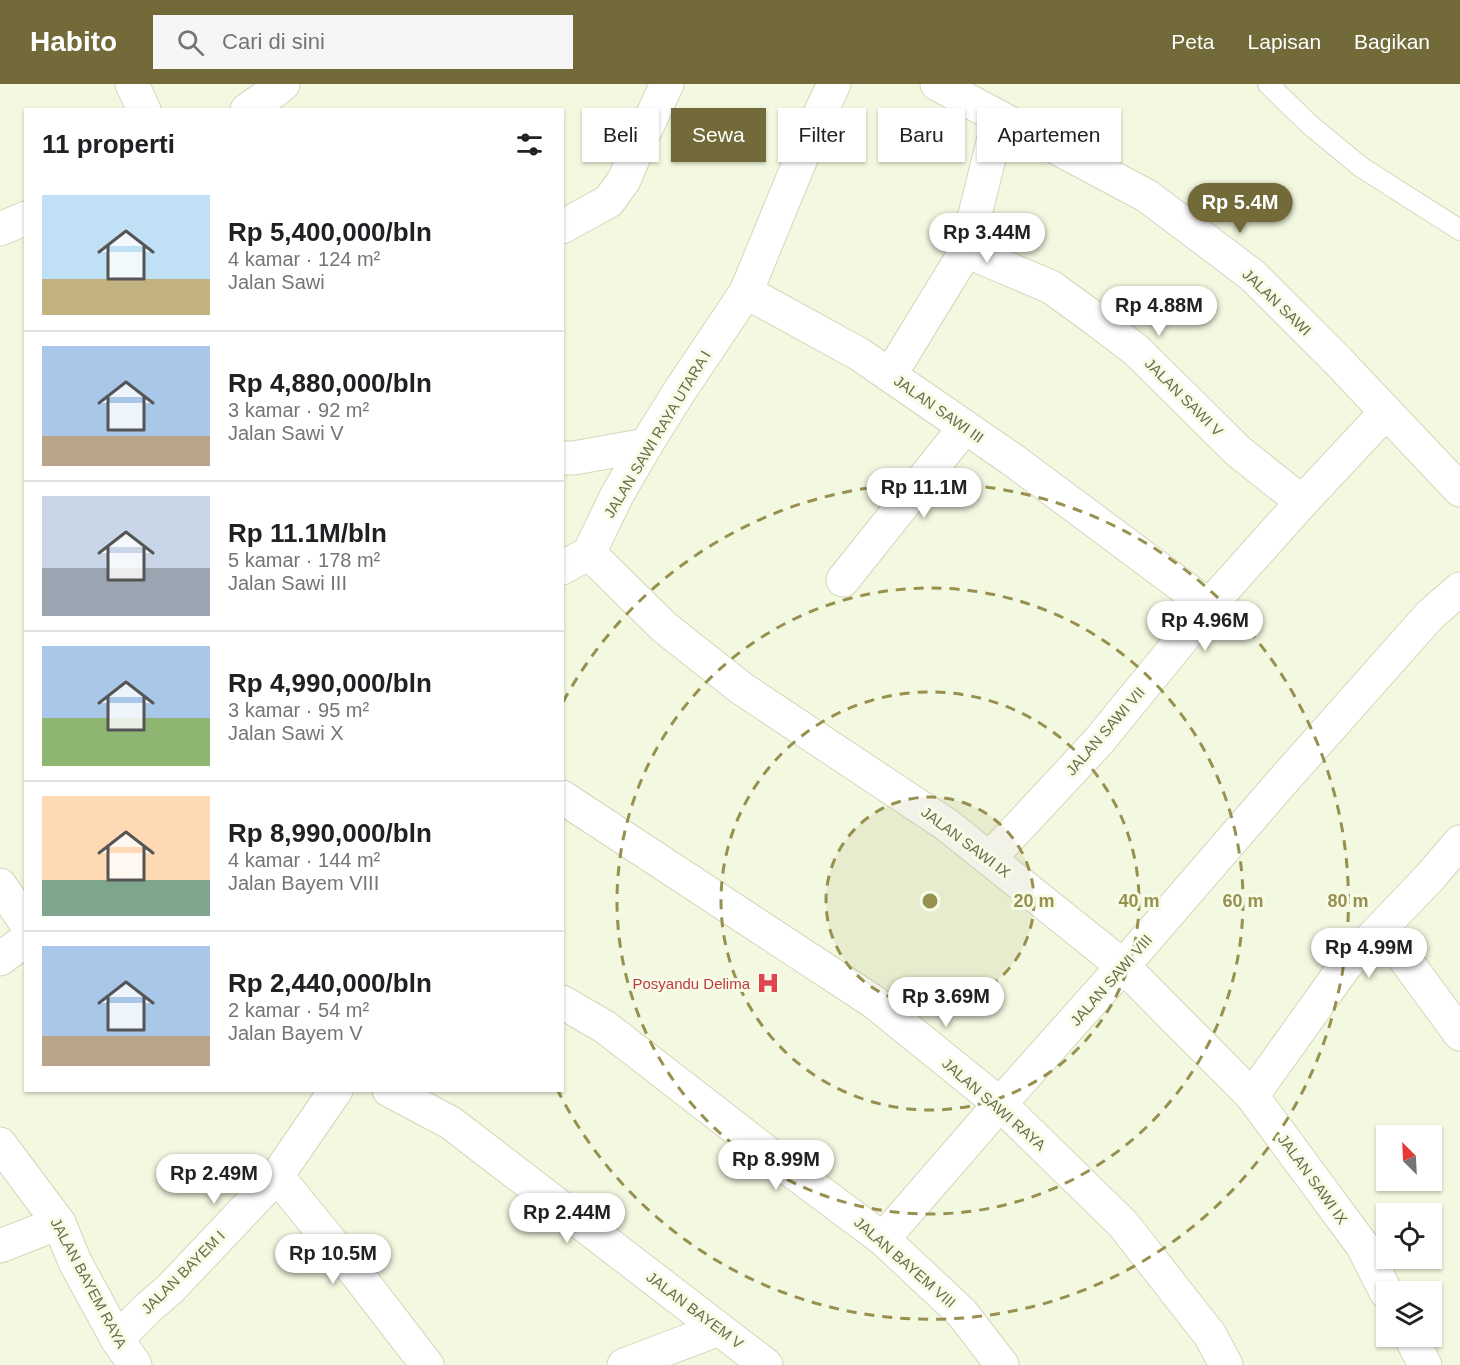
<!DOCTYPE html>
<html lang="id">
<head>
<meta charset="utf-8">
<style>
  :root { --surface:#fff; --page:#f6f6f6; --text:#202124; --muted:#757577; --line:#e0e0e0; --accent:#726b39 }
  body { margin:0; font-family:Arial,sans-serif; background:var(--page); color:var(--text); height:100vh; display:flex; flex-direction:column; font-size:22px; white-space:nowrap }
  * { box-sizing:border-box; margin:0 }
  p { font-size:20px; color:var(--muted) }
  .icon { flex:none; width:33px; height:33px; fill:none; stroke:currentColor; stroke-width:2; stroke-linecap:round; stroke-linejoin:round }
  .map { position:relative; flex:1; overflow:hidden }
  .side { position:absolute; left:24px; top:24px; width:540px; height:984px; display:flex; flex-direction:column; background:var(--surface); border-radius:0px; box-shadow:0 2px 4px #0004 }
  .side>* { flex:none }
  .banner { position:absolute; left:582px; top:24px; width:570px; height:54px; display:flex; gap:12px }
  .needle { width:39px; rotate:336deg }
  .buttons { position:absolute; left:1376px; top:1041px; display:grid; gap:12px }
  .buttons a { display:grid; place-items:center; width:66px; height:66px; border-radius:0px; background:var(--surface); box-shadow:0 2px 4px #0004; font-size:30px }
  .price { position:absolute; translate:-50% -51px; padding:0 14px; border-radius:21px; background:#fff; color:#222; font-size:20px; line-height:39px; filter:drop-shadow(0 2px 3px #0008) }
  .price::after { content:''; position:absolute; left:50%; top:36px; width:18px; height:14px; margin-left:-9px; background:inherit; clip-path:polygon(0 0,100% 0,50% 100%) }
  .price.selected { background:var(--accent); color:#fff }
  ul { padding:0; list-style:none }
  li { display:flex; align-items:center; gap:18px; height:150px; padding:0 18px }
  li+li { border-top:2px solid var(--line) }
  li span { display:grid; place-items:center; flex:none; width:168px; height:120px; border-radius:0px; color:#555 }
  li>.icon { margin-inline-start:auto }
  span .icon { width:72px; height:72px; fill:#fffc; stroke-width:1 }
  li b { font-size:26px }
  h2 { display:flex; justify-content:space-between; align-items:center; height:72px; padding:0 18px; font-size:26px }
  .pill { padding:0 21px; border-radius:0px; background:var(--surface); box-shadow:0 2px 4px #0004; font-size:21px; line-height:54px }
  .pill.selected { background:var(--accent); color:#fff }
  header { display:flex; align-items:center; gap:36px; box-sizing:border-box; height:84px; padding:0 30px; background:var(--accent); color:#fff }
  header strong { font-size:28px }
  nav { display:flex; gap:33px; margin-inline-start:auto; font-size:21px }
  .search { width:420px; height:54px; background:var(--page); display:flex; align-items:center; gap:15px; box-sizing:border-box; padding:0 21px; border-radius:0px; color:var(--muted); font-size:22px }
  .map>svg:first-child { display:block }
</style>
</head>
<body>
<header>
<strong>Habito</strong>
<div class="search"><svg class="icon" aria-label="search" viewBox="0 0 24 24"><circle cx="10" cy="10" r="6"/><path d="M15 15l6 6"/></svg>Cari di sini</div>
<nav><a>Peta</a><a>Lapisan</a><a>Bagikan</a></nav>
</header>
<div class="map">
<svg width="1460" height="1281" viewBox="0 0 1460 1281">
  <rect width="100%" height="100%" fill="#f3f9e1"/>
  <g fill="none" stroke-linecap="round" stroke-linejoin="round">
    <g stroke="#d3d7b9" stroke-width="22">
      <polyline id="service" points="1268,0 1309,40 1361,83 1460,146"/>
    </g>
    <g stroke="#d3d7b9" stroke-width="35">
      <g id="minor">
        <polyline points="132,0 144,26"/>
        <polyline points="937,0 1147,112 1252,191 1338,277 1460,406"/>
        <polyline points="247,26 273,8 283,0"/>
        <polyline points="562,143 609,117 624,96 644,49 667,0"/>
        <polyline points="0,145 26,134"/>
        <polyline points="966,167 1051,203 1091,232 1136,266 1238,367 1302,418"/>
        <polyline points="746,208 859,270 1013,376 1209,522"/>
        <polyline points="890,291 966,167 999,34"/>
        <polyline points="562,374 574,374 646,361"/>
        <polyline points="589,469 664,543 741,604 947,741 1123,882 1252,1012 1362,1161 1386,1208"/>
        <polyline points="562,484 589,469 617,411 646,361 679,308 746,208 816,38 834,0"/>
        <polyline points="843,496 965,343"/>
        <polyline points="562,713 874,918 1000,1020 1123,1140 1210,1251 1226,1281"/>
        <polyline points="989,775 1098,658 1209,522 1302,418 1386,328"/>
        <polyline points="0,801 26,839"/>
        <polyline points="1382,844 1460,950"/>
        <polyline points="0,875 26,856"/>
        <polyline points="562,918 605,943 765,1067 883,1155 962,1229 1002,1281"/>
        <polyline points="389,1006 451,1039 766,1281"/>
        <polyline points="1252,1012 1345,882 1430,793 1460,758"/>
        <polyline points="0,1060 59,1139 75,1178 117,1255 135,1281"/>
        <polyline points="277,1092 357,1190 427,1281"/>
        <polyline points="883,1155 1000,1020 1123,882 1281,699 1430,531 1460,505"/>
        <polyline points="0,1162 59,1139"/>
        <polyline points="1410,1252 1425,1281"/>
        <polyline points="117,1255 149,1223 170,1205 277,1092 336,1006"/>
        <polyline points="624,1281 719,1245"/>
      </g>
    </g>
    <use href="#service" stroke="#fff" stroke-width="20"/>
    <use href="#minor" stroke="#fff" stroke-width="33"/>
  </g>
  <circle cx="930" cy="817" r="104" fill="#97904e" fill-opacity=".12"/>
  <g fill="none" stroke="#97904e" stroke-width="3" stroke-dasharray="10 8">
    <circle cx="930" cy="817" r="104"/>
    <circle cx="930" cy="817" r="209"/>
    <circle cx="930" cy="817" r="313"/>
    <path d="M563 618A418 418 0 1 1 558 1007"/>
  </g>
  <defs>
    <g id="hospital-bare" transform="scale(1.8)"><path d="M-5-5h3v3.5h4V-5h3V5h-3V1.5h-4V5h-3Z" fill="#e0444e" stroke="#f7fce7" stroke-width="2.5" paint-order="stroke"/></g>
  </defs>
  <g fill-rule="evenodd">
    <use href="#hospital-bare" x="768" y="899"/>
  </g>
  <g text-anchor="middle" dominant-baseline="central" stroke-width="6" stroke-linejoin="round" paint-order="stroke">
    <g font-size="15" fill="#6d6d4b" stroke="#f7fce7">
      <text transform="translate(1277 218) rotate(44)">JALAN SAWI</text>
      <text transform="translate(1184 313) rotate(45)">JALAN SAWI V</text>
      <text transform="translate(939 325) rotate(35)">JALAN SAWI III</text>
      <text transform="translate(657 350) rotate(-59)">JALAN SAWI RAYA UTARA I</text>
      <text transform="translate(1105 647) rotate(-49)">JALAN SAWI VII</text>
      <text transform="translate(966 758) rotate(37)">JALAN SAWI IX</text>
      <text transform="translate(1111 896) rotate(-49)">JALAN SAWI VIII</text>
      <text transform="translate(994 1020) rotate(41)">JALAN SAWI RAYA</text>
      <text transform="translate(1313 1095) rotate(54)">JALAN SAWI IX</text>
      <text transform="translate(905 1178) rotate(41)">JALAN BAYEM VIII</text>
      <text transform="translate(183 1188) rotate(-45)">JALAN BAYEM I</text>
      <text transform="translate(89 1199) rotate(62)">JALAN BAYEM RAYA</text>
      <text transform="translate(695 1226) rotate(37)">JALAN BAYEM V</text>
    </g>
    <g font-size="15" fill="#be3a42" stroke="#f7fce7" text-anchor="end">
      <text x="750" y="899">Posyandu Delima</text>
    </g>
  </g>
  <circle cx="930" cy="817" r="9" fill="#97904e" stroke="#f7fce7" stroke-width="3"/>
  <g font-size="18" text-anchor="middle" font-weight="bold" fill="#97904e" stroke="#f7fce7" stroke-width="6" stroke-linejoin="round" paint-order="stroke">
    <text x="1034" y="823">20 m</text>
    <text x="1139" y="823">40 m</text>
    <text x="1243" y="823">60 m</text>
    <text x="1348" y="823">80 m</text>
  </g>
</svg>
<div class="buttons">
<a><svg class="needle" viewBox="-14 -14 28 28"><path d="M0-13l5 13h-10z" fill="#e53935"/><path d="M0 13l5-13h-10z" fill="#757577"/></svg></a>
<a><svg class="icon" aria-label="locate" viewBox="0 0 24 24"><circle cx="12" cy="12" r="6"/><path d="M12 2v4M12 18v4M2 12h4M18 12h4"/></svg></a>
<a><svg class="icon" aria-label="layers" viewBox="0 0 24 24"><path d="M12 4l9 5-9 5-9-5zM3 14l9 5 9-5"/></svg></a>
</div>
<b class="price selected" style="left:1240px;top:150px">Rp 5.4M</b>
<b class="price" style="left:987px;top:180px">Rp 3.44M</b>
<b class="price" style="left:1159px;top:253px">Rp 4.88M</b>
<b class="price" style="left:924px;top:435px">Rp 11.1M</b>
<b class="price" style="left:1205px;top:568px">Rp 4.96M</b>
<b class="price" style="left:1369px;top:895px">Rp 4.99M</b>
<b class="price" style="left:946px;top:944px">Rp 3.69M</b>
<b class="price" style="left:776px;top:1107px">Rp 8.99M</b>
<b class="price" style="left:214px;top:1121px">Rp 2.49M</b>
<b class="price" style="left:567px;top:1160px">Rp 2.44M</b>
<b class="price" style="left:333px;top:1201px">Rp 10.5M</b>
<div class="banner">
<a class="pill">Beli</a>
<a class="pill selected">Sewa</a>
<a class="pill">Filter</a>
<a class="pill">Baru</a>
<a class="pill">Apartemen</a>
</div>
<section class="side">
<h2>11 properti<svg class="icon" aria-label="filters" viewBox="0 0 24 24"><path d="M4 7h16M4 17h16"/><circle cx="9" cy="7" r="2"/><circle cx="15" cy="17" r="2"/></svg></h2>
<ul>
<li><span style="background:linear-gradient(#bfe0f5 70%,#c2b280 0)"><svg class="icon" aria-label="home" viewBox="0 0 24 24"><path d="M3 11l9-7 9 7M6 9v11h12V9"/></svg></span><div><b>Rp 5,400,000/bln</b><p>4 kamar · 124 m²</p><p>Jalan Sawi</p></div></li>
<li><span style="background:linear-gradient(#a9c7e8 75%,#b9a48a 0)"><svg class="icon" aria-label="home" viewBox="0 0 24 24"><path d="M3 11l9-7 9 7M6 9v11h12V9"/></svg></span><div><b>Rp 4,880,000/bln</b><p>3 kamar · 92 m²</p><p>Jalan Sawi V</p></div></li>
<li><span style="background:linear-gradient(#c9d6e8 60%,#9aa5b1 0)"><svg class="icon" aria-label="home" viewBox="0 0 24 24"><path d="M3 11l9-7 9 7M6 9v11h12V9"/></svg></span><div><b>Rp 11.1M/bln</b><p>5 kamar · 178 m²</p><p>Jalan Sawi III</p></div></li>
<li><span style="background:linear-gradient(#a9c7e8 60%,#8fb573 0)"><svg class="icon" aria-label="home" viewBox="0 0 24 24"><path d="M3 11l9-7 9 7M6 9v11h12V9"/></svg></span><div><b>Rp 4,990,000/bln</b><p>3 kamar · 95 m²</p><p>Jalan Sawi X</p></div></li>
<li><span style="background:linear-gradient(#ffd9b3 70%,#7fa58c 0)"><svg class="icon" aria-label="home" viewBox="0 0 24 24"><path d="M3 11l9-7 9 7M6 9v11h12V9"/></svg></span><div><b>Rp 8,990,000/bln</b><p>4 kamar · 144 m²</p><p>Jalan Bayem VIII</p></div></li>
<li><span style="background:linear-gradient(#a9c7e8 75%,#b9a48a 0)"><svg class="icon" aria-label="home" viewBox="0 0 24 24"><path d="M3 11l9-7 9 7M6 9v11h12V9"/></svg></span><div><b>Rp 2,440,000/bln</b><p>2 kamar · 54 m²</p><p>Jalan Bayem V</p></div></li>
</ul>
</section>
</div>
</body>
</html>
